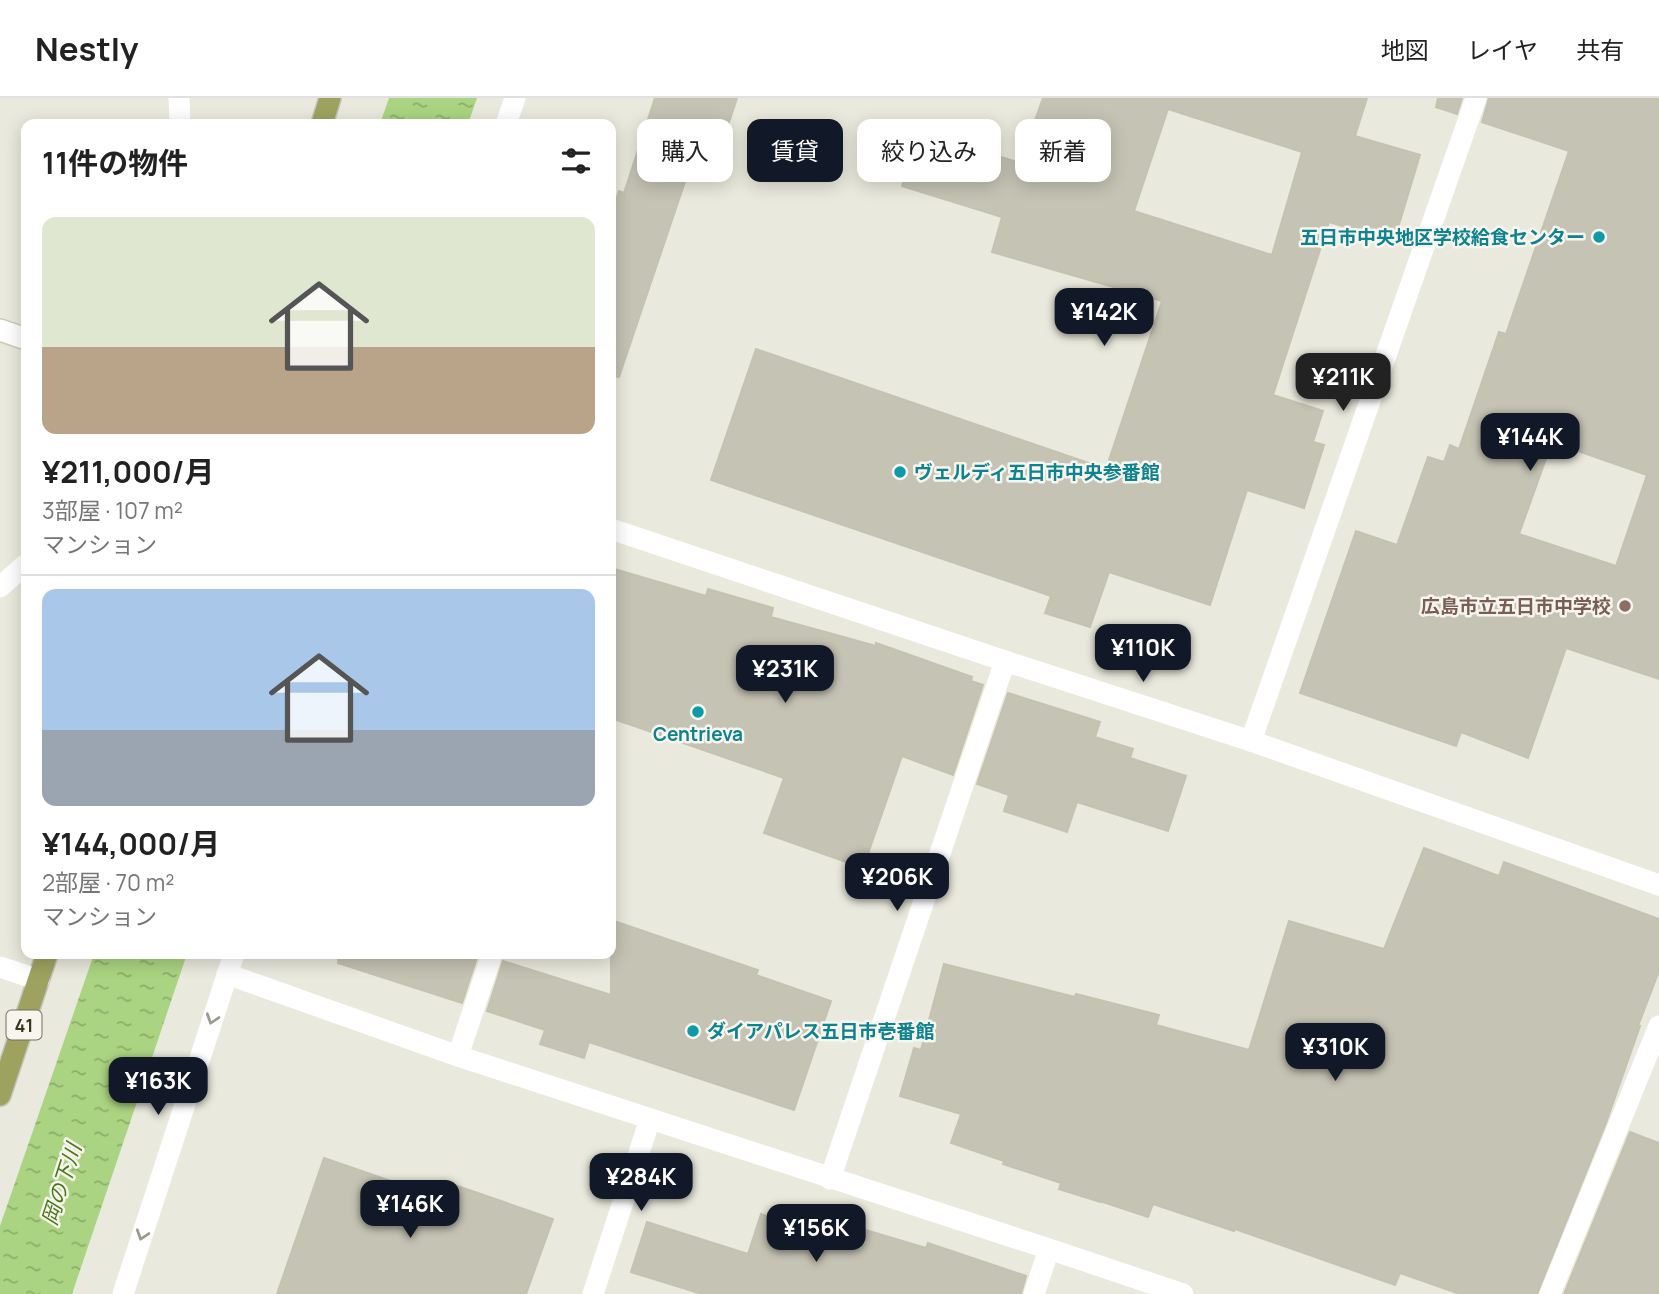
<!DOCTYPE html>
<html lang="ja">
<head>
<meta charset="utf-8">
<style>
  :root { --surface:#fff; --page:#f2f2f2; --text:#222; --muted:#767676; --line:#e0e0e0; --accent:#111827 }
  body { margin:0; font-family:Manrope,"Noto Sans JP",sans-serif; background:var(--page); color:var(--text); height:100vh; display:flex; flex-direction:column; font-size:26px; white-space:nowrap }
  * { box-sizing:border-box; margin:0 }
  p { font-size:23px; color:var(--muted) }
  .icon { flex:none; width:38px; height:38px; fill:none; stroke:currentColor; stroke-width:2; stroke-linecap:round; stroke-linejoin:round }
  .map { position:relative; flex:1; overflow:hidden }
  .details { position:absolute; left:21px; top:21px; width:595px; height:840px; display:flex; flex-direction:column; background:var(--surface); border-radius:14px; box-shadow:0 4px 18px #0003 }
  .details>* { flex:none }
  .hud { position:absolute; left:637px; top:21px; width:665px; height:63px; display:flex; gap:14px }
  .price { position:absolute; translate:-50% -60px; padding:0 16px; border-radius:14px; background:var(--accent); color:#fff; font-size:23px; line-height:46px; filter:drop-shadow(0 2px 4px #0008) }
  .price::after { content:''; position:absolute; left:50%; top:42px; width:21px; height:16px; margin-left:-10px; background:inherit; clip-path:polygon(0 0,100% 0,50% 100%) }
  .price.active { background:#222; color:#fff }
  ul { padding:0; list-style:none }
  li { display:grid; align-content:center; gap:14px; height:371px; padding:0 21px }
  li+li { border-top:2px solid var(--line) }
  li span { display:grid; place-items:center; height:217px; border-radius:14px; color:#555 }
  li>.icon { margin-inline-start:auto }
  span .icon { width:126px; height:126px; fill:#fffc; stroke-width:1 }
  li b { font-size:30px }
  h2 { display:flex; justify-content:space-between; align-items:center; height:84px; padding:0 21px; font-size:30px }
  .pill { padding:0 24px; border-radius:14px; background:var(--surface); box-shadow:0 4px 18px #0003; font-size:24px; line-height:63px }
  .pill.active { background:var(--accent); color:#fff }
  header { display:flex; align-items:center; gap:42px; box-sizing:border-box; height:98px; padding:0 35px; background:var(--surface); border-bottom:2px solid var(--line) }
  header strong { font-size:33px }
  nav { display:flex; gap:38px; margin-inline-start:auto; font-size:24px }
  .map>svg:first-child { display:block }
</style>
</head>
<body>
<header>
<strong>Nestly</strong>
<nav><a>地図</a><a>レイヤ</a><a>共有</a></nav>
</header>
<div class="map">
<svg width="1659" height="1196" viewBox="0 0 1659 1196">
  <defs>
    <pattern id="water-ripples" width="26" height="14" patternUnits="userSpaceOnUse" patternTransform="scale(1.75)"><rect width="26" height="14" fill="#aad481"/><path d="M2 4q2-2 4 0t4 0M15 11q2-2 4 0t4 0" fill="none" stroke="#8bad69"/></pattern>
  </defs>
  <rect width="100%" height="100%" fill="#eae9dd"/>
  <g fill="url(#water-ripples)">
    <polygon points="389,0 477,0 468,26 380,26"/>
    <polygon points="94,856 187,856 72,1196 0,1196 0,1128"/>
  </g>
  <g fill="#c5c3b3" stroke="#c4c3b0" stroke-width="2" fill-rule="evenodd">
    <polygon points="655,0 737,0 717,61 695,54 619,279 611,278 611,118 619,93 624,95"/>
    <path d="M1043,0H1367L1355,38L1420,57L1394,143L1329,124L1273,297L1323,313L1313,344L1324,347L1304,410L1247,392L1210,507L1109,474L1090,529L1045,515L1051,498L711,382L756,251L1106,371L1162,203L992,154L1002,119L902,88L919,33L1020,65ZM1168,11L1302,54L1272,157L1134,113Z"/>
    <polygon points="1438,0 1462,0 1457,16 1436,9"/>
    <path d="M1489,0H1659V581L1566,550L1528,660L1461,634L1456,648L1300,595L1356,433L1397,447L1428,359L1444,364L1450,347L1459,351L1499,234L1506,236L1569,53L1482,24ZM1552,344L1647,377L1616,468L1519,436Z"/>
    <polygon points="611,470 706,498 708,491 773,510 771,519 876,548 876,545 972,579 971,583 983,587 953,677 902,658 863,770 764,735 784,680 611,620"/>
    <polygon points="1008,595 1100,624 1095,639 1133,651 1130,660 1186,678 1168,733 1077,704 1067,734 1004,713 1009,697 977,686"/>
    <polygon points="1424,750 1499,778 1504,764 1659,821 1659,873 1638,928 1640,928 1606,1025 1537,1196 1460,1196 1400,1175 1395,1187 1235,1131 1234,1133 1153,1106 1148,1119 1100,1103 1100,1104 1059,1091 1061,1085 1003,1066 1004,1063 951,1045 961,1016 900,998 914,950 921,952 944,866 1075,899 1076,896 1159,917 1156,927 1249,952 1289,823 1384,851"/>
    <polygon points="611,822 758,872 756,877 831,903 794,1012 589,944 584,960 540,946 545,932 487,913 503,863 611,897"/>
    <polygon points="339,856 478,856 462,905 338,865"/>
    <polygon points="1630,1034 1659,1045 1659,1196 1564,1196"/>
    <polygon points="324,1060 440,1100 446,1084 553,1121 526,1196 277,1196"/>
    <polygon points="761,1116 834,1141 839,1124 926,1150 928,1145 1026,1178 1021,1196 702,1196 631,1174 647,1124 748,1156"/>
  </g>
  <g fill="none" stroke-linecap="round" stroke-linejoin="round">
    <g stroke="#cbcab0" stroke-width="24">
      <polyline id="secondary" points="0,232 26,241"/>
    </g>
    <g stroke="#c3c4bc" stroke-width="24">
      <g id="primary">
        <polyline points="322,26 330,0"/>
        <polyline points="0,997 47,856"/>
      </g>
    </g>
    <g stroke="#fff" stroke-width="21">
      <polyline points="458,958 492,856"/>
      <polyline points="1049,1151 1183,1196"/>
    </g>
    <g stroke="#fff" stroke-width="21">
      <polyline points="179,0 180,26"/>
      <polyline points="506,26 515,0"/>
      <polyline points="611,431 1005,563 1251,643 1659,787"/>
      <polyline points="0,489 26,466"/>
      <polyline points="1251,643 1476,0"/>
      <polyline points="0,869 39,882"/>
      <polyline points="227,876 458,958 1049,1151 1034,1196"/>
      <polyline points="830,1081 1005,563"/>
      <polyline points="123,1196 234,856"/>
      <polyline points="593,1196 650,1021"/>
      <polyline points="1550,1196 1659,928"/>
    </g>
    <use href="#secondary" stroke="#fff" stroke-width="21"/>
    <use href="#primary" stroke="#9da35f" stroke-width="21"/>
  </g>
  <defs><path id="oneway-chevron" d="M-2-3.5L2.5 0L-2 3.5" fill="none" stroke-width="1.6" stroke-linecap="round" stroke-linejoin="round" transform="scale(1.75)"/></defs>
  <g stroke="#9c9c8e">
    <use href="#oneway-chevron" transform="translate(212 921) rotate(108)"/>
    <use href="#oneway-chevron" transform="translate(142 1137) rotate(108)"/>
  </g>
  <g fill="#0f9aa8" stroke="#f7f5ee" stroke-width="2.5">
    <circle cx="1599" cy="139" r="7"/>
    <circle cx="900" cy="374" r="7"/>
    <circle cx="698" cy="614" r="7"/>
    <circle cx="693" cy="933" r="7"/>
  </g>
  <circle fill="#8d6e63" stroke="#f7f5ee" stroke-width="2.5" cx="1625" cy="508" r="7"/>
  <g text-anchor="middle" dominant-baseline="central" stroke-width="5" stroke-linejoin="round" paint-order="stroke">
    <rect fill="#f7f5ee" stroke="#71725c" stroke-width="2" x="6.5" y="912.5" width="35" height="29" rx="5"/>
    <g font-size="18" font-weight="bold" fill="#383a1e">
      <text x="24" y="927">41</text>
    </g>
    <g font-size="19" font-weight="bold" fill="#0d838f" stroke="#f7f5ee" text-anchor="start">
      <text x="1585" y="139" text-anchor="end">五日市中央地区学校給食センター</text>
      <text x="914" y="374">ヴェルディ五日市中央参番館</text>
      <text x="698" y="636" text-anchor="middle">Centrieva</text>
      <text x="707" y="933">ダイアパレス五日市壱番館</text>
    </g>
    <g font-size="19" font-weight="bold" fill="#785e54" stroke="#f7f5ee" text-anchor="end">
      <text x="1611" y="508">広島市立五日市中学校</text>
    </g>
    <g font-size="21" font-style="italic" fill="#467916" stroke="#f7f5ee">
      <text transform="translate(61 1086) rotate(-72)">岡の下川</text>
    </g>
  </g>
</svg>
<b class="price" style="left:1104px;top:250px">¥142K</b>
<b class="price active" style="left:1343px;top:315px">¥211K</b>
<b class="price" style="left:1530px;top:375px">¥144K</b>
<b class="price" style="left:1143px;top:586px">¥110K</b>
<b class="price" style="left:785px;top:607px">¥231K</b>
<b class="price" style="left:897px;top:815px">¥206K</b>
<b class="price" style="left:1335px;top:985px">¥310K</b>
<b class="price" style="left:158px;top:1019px">¥163K</b>
<b class="price" style="left:641px;top:1115px">¥284K</b>
<b class="price" style="left:410px;top:1142px">¥146K</b>
<b class="price" style="left:816px;top:1166px">¥156K</b>
<div class="hud">
<a class="pill">購入</a>
<a class="pill active">賃貸</a>
<a class="pill">絞り込み</a>
<a class="pill">新着</a>
</div>
<section class="details">
<h2>11件の物件<svg class="icon" aria-label="filters" viewBox="0 0 24 24"><path d="M4 7h16M4 17h16"/><circle cx="9" cy="7" r="2"/><circle cx="15" cy="17" r="2"/></svg></h2>
<ul>
<li><span style="background:linear-gradient(#dfe7d0 60%,#b9a48a 0)"><svg class="icon" aria-label="home" viewBox="0 0 24 24"><path d="M3 11l9-7 9 7M6 9v11h12V9"/></svg></span><div><b>¥211,000/月</b><p>3部屋 · 107 m²</p><p>マンション</p></div></li>
<li><span style="background:linear-gradient(#a9c7e8 65%,#9aa5b1 0)"><svg class="icon" aria-label="home" viewBox="0 0 24 24"><path d="M3 11l9-7 9 7M6 9v11h12V9"/></svg></span><div><b>¥144,000/月</b><p>2部屋 · 70 m²</p><p>マンション</p></div></li>
</ul>
</section>
</div>
</body>
</html>
